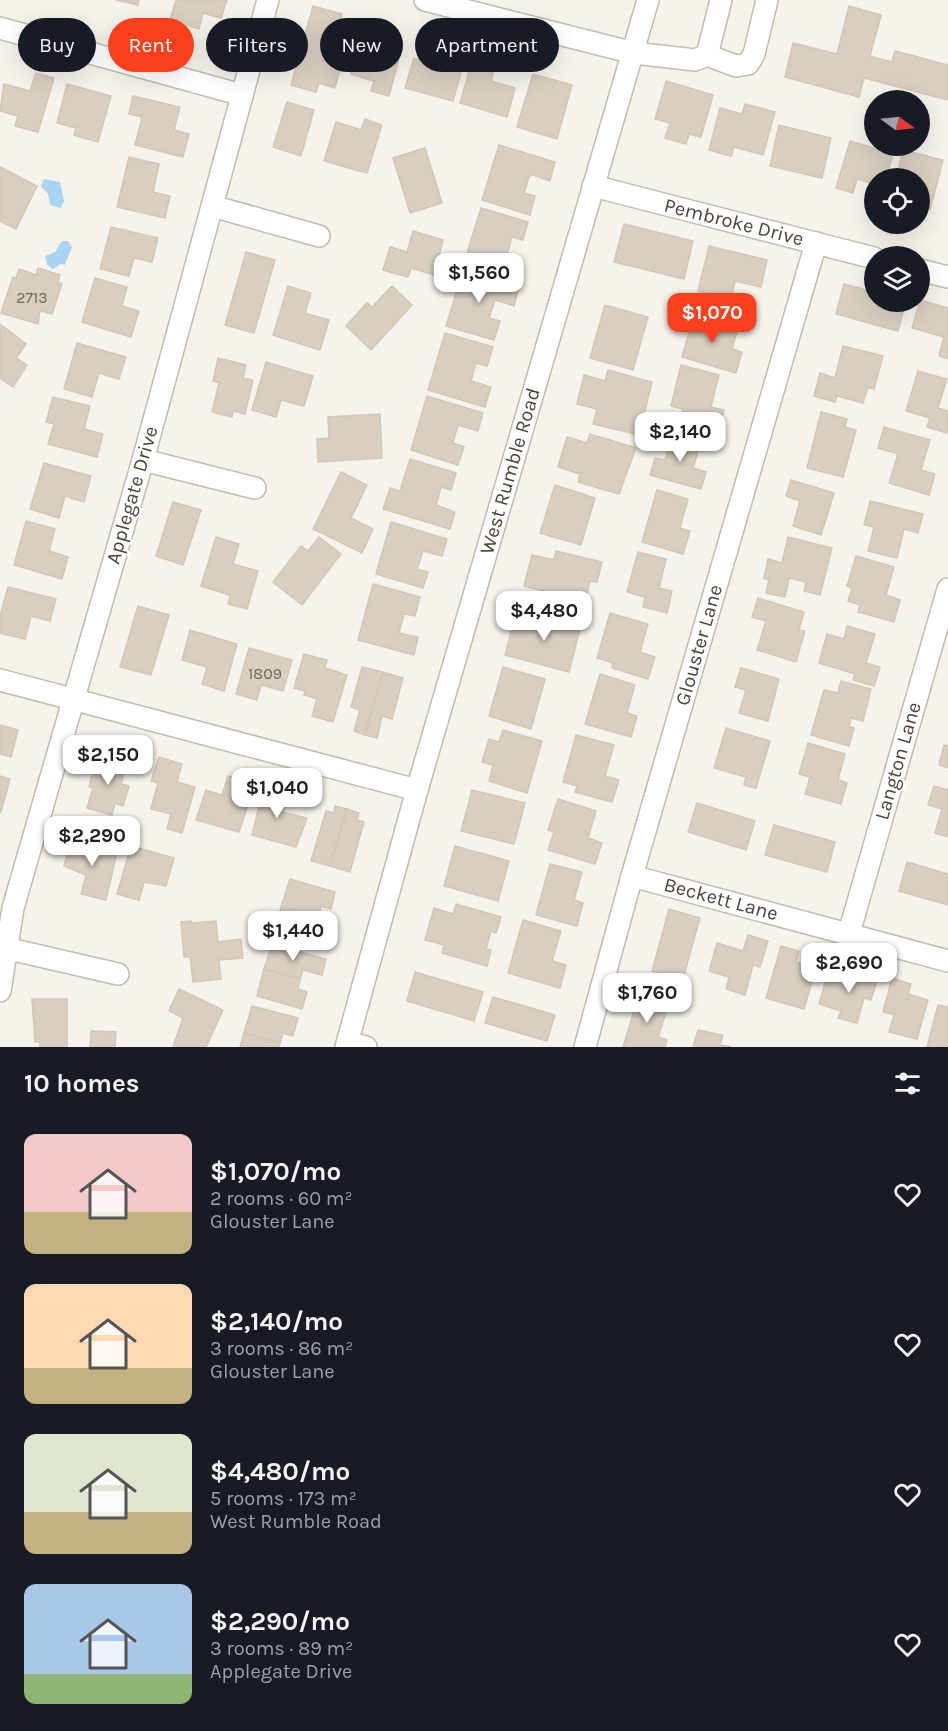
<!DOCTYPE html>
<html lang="en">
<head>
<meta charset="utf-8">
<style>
  :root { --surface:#171b24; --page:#20242c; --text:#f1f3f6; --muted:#9ea1a6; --accent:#fc3f1d }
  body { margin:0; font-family:Karla,sans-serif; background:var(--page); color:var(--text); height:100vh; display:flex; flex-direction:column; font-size:22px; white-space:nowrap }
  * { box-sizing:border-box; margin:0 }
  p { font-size:20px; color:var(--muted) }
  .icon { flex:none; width:33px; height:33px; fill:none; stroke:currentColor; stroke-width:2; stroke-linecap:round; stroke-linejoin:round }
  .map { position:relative; height:1047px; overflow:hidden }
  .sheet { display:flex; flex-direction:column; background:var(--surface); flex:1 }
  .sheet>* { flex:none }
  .top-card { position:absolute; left:18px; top:18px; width:600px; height:54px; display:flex; gap:12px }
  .needle { width:39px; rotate:105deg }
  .tools { position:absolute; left:864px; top:90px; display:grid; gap:12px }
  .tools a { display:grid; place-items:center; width:66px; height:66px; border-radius:50%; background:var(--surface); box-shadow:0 6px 24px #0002; font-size:30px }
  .price { position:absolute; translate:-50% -51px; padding:0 14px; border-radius:12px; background:#fff; color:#222; font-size:20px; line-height:39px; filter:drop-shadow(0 2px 3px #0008) }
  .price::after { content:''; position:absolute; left:50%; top:36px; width:18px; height:14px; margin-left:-9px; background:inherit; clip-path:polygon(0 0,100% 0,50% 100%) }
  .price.on { background:var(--accent); color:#fff }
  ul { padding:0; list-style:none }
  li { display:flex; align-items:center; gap:18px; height:150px; padding:0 24px }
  li span { display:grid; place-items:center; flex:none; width:168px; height:120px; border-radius:12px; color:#555 }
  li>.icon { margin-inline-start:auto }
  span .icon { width:72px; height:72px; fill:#fffc; stroke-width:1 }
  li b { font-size:26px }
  h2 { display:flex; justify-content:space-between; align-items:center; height:72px; padding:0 24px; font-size:26px }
  .chip { padding:0 21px; border-radius:27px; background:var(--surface); box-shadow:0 6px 24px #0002; font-size:21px; line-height:54px }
  .chip.on { background:var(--accent); color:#fff }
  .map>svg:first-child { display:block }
</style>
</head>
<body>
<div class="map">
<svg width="948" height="1047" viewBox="0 0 948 1047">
  <rect width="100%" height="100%" fill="#f6f3ec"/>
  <g fill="#a9d4f2">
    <polygon points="44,179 60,182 64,201 61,208 50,205 48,194 41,186"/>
    <polygon points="62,241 68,241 72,247 65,265 61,264 53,269 47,265 45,256 55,252"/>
    <polygon points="95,825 119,832 121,838 118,851 100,846 100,839 92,835"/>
  </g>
  <g fill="#d8cfc1" stroke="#d3c7b4" stroke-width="1.5">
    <polygon points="116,0 139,0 138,5"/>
    <polygon points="176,0 227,0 221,18 203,13 199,29 170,20"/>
    <polygon points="313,6 342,14 334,44 346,47 335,88 319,83 316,92 291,85"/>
    <polygon points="849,6 881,15 870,56 892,62 895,51 948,65 948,100 864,78 859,97 785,77 793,43 837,54"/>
    <polygon points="365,22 387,28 381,49 400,55 389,96 371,91 374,81 351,74"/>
    <polygon points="443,45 467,51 453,101 405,88 414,58 438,65"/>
    <polygon points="474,54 497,60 491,81 515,88 507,117 460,103"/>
    <polygon points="36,73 54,78 38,132 15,126 18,116 0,111 4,84 30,91"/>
    <polygon points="533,74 572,85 557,139 517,127"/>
    <polygon points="666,81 713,95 701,137 689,134 686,144 665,138 670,123 655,119"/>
    <polygon points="67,84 111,96 98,142 74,135 76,128 57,123"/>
    <polygon points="133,96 180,107 174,130 189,134 183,157 135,145 142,117 129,114"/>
    <polygon points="287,102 314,110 301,156 273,147"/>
    <polygon points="745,104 775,112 763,155 734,147 731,156 709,150 720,108 742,114"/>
    <polygon points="365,119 382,125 367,173 324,161 336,122 361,130"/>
    <polygon points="779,125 831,138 822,178 770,166"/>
    <polygon points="850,141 893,154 886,178 874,178 874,184 857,179 853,193 836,188"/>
    <polygon points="499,145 555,162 550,181 530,174 524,193 535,196 530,215 482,200"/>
    <polygon points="425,148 442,203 410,213 393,158"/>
    <polygon points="903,150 943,160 930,210 920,208 920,178 896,178"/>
    <polygon points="129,157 159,164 153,192 170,196 165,218 117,207"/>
    <polygon points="0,167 37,186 16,229 0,221"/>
    <polygon points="481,208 528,222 523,240 512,237 506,258 497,255 491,275 463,266"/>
    <polygon points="624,224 693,241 684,279 614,262"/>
    <polygon points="111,227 158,238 152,262 134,258 129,276 100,269"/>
    <polygon points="413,231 443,240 434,275 411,268 408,277 383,270 390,247 407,252"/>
    <polygon points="709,246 767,260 761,287 735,281 731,299 698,291"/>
    <polygon points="246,252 275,260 254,333 225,325"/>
    <polygon points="38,268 60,275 58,282 62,284 52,314 40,311 38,324 1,313 13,277 16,278 19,269 36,275"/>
    <polygon points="463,271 519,287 514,306 495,300 489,318 500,321 494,340 446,326"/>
    <polygon points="95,278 127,287 122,306 139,311 131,337 82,322"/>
    <polygon points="844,284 874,292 874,302 905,305 898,331 836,314"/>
    <polygon points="288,286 311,293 305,313 329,320 320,350 273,335"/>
    <polygon points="392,286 412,305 371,350 346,326 367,303 372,307"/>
    <polygon points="920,300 948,308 948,359 939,356 944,337 912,328"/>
    <polygon points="605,305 648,317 633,370 590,358"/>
    <polygon points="694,315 738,328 732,349 742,352 736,373 682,357"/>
    <polygon points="0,324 26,344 16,358 27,365 13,387 0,378"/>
    <polygon points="445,333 493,347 487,366 476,363 471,381 491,387 485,407 428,390"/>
    <polygon points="77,343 126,357 119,379 99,373 92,397 64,389"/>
    <polygon points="843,346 883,356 874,389 868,387 863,403 837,396 835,402 814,396 820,373 835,378"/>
    <polygon points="218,358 246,365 243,378 253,380 245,414 233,411 232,417 212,412 219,383 213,381"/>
    <polygon points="266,362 313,376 304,406 281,400 276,417 252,410"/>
    <polygon points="681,365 719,375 711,407 724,410 718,436 679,426 683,409 671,406"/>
    <polygon points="608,370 652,382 639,435 593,424 597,409 577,404 584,375 605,381"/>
    <polygon points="918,371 947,379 938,408 948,411 947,433 927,427 930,418 906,411"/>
    <polygon points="427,396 483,413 478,431 458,425 453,443 464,447 458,465 411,450"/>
    <polygon points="53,397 90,406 84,429 103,434 97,457 48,444 54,424 46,422"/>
    <polygon points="821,412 847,419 845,427 856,430 843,477 807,468"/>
    <polygon points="380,414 382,458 318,462 317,439 329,438 328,417"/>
    <polygon points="884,427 930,440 921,470 935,474 929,495 889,483 898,454 878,448"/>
    <polygon points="673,432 701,441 693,468 706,472 701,489 650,475 655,458 665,460"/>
    <polygon points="590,434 636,448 619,494 578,482 580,474 558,467 567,437 587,443"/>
    <polygon points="410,459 456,473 451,490 441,487 436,505 455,512 450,529 383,509 390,488 400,491"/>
    <polygon points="44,463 91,476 84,502 65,496 59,518 30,509"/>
    <polygon points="341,472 367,485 351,518 373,529 362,553 313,529"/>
    <polygon points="791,480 834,493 821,535 793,526 800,501 786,496"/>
    <polygon points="555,485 595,498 581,545 540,533"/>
    <polygon points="657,490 688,499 680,528 690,531 683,554 642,542"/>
    <polygon points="870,501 923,514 918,533 904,529 897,558 868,551 874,527 864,525"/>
    <polygon points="173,502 201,510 183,565 156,556"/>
    <polygon points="26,521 55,529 49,551 68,557 62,579 14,565"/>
    <polygon points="391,522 447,539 442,556 423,551 417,569 428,572 423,588 376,574"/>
    <polygon points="216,537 239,544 233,564 258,571 247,609 228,604 230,595 201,586"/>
    <polygon points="319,537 341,554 302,605 273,582 301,546 308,551"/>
    <polygon points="788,537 832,548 820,595 804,591 806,582 789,578 785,597 766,593 769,580 764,578 768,559 782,563"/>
    <polygon points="556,551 602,562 597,582 590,581 586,599 591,600 588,614 542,603 544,591 524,586 532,555 554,560"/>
    <polygon points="638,552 666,559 659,588 672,591 667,613 643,607 645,597 627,592"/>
    <polygon points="856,556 894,567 886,595 900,600 894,622 858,612 860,605 848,601 852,588 847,586"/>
    <polygon points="373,584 420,597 415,616 404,614 399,633 418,637 414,655 358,640"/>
    <polygon points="8,587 56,599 50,621 31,616 25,639 0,633 0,616"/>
    <polygon points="758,598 804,612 799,630 805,631 796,662 757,650 766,621 752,617"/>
    <polygon points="138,606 169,615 151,675 120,667"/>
    <polygon points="538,613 581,625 569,672 505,655 515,617 536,623"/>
    <polygon points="610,613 648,624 640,652 655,657 648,679 612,668 613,663 597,658"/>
    <polygon points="847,626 875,634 866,663 880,667 874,686 853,680 855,674 819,663 827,634 844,639"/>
    <polygon points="190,630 237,644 224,691 202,684 207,667 182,660"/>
    <polygon points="249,648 292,660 283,691 261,685 257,700 236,694"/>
    <polygon points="304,654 327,660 325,668 347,675 333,722 312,716 317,699 304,695 305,691 294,688"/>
    <polygon points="362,667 383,672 365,735 354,731 360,710 351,707"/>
    <polygon points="503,667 545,679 531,729 489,716"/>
    <polygon points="741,668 779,679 768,721 739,713 746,690 735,687"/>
    <polygon points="383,672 403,678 392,719 382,716 377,738 365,735"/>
    <polygon points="600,674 635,685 627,713 637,716 631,737 585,724"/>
    <polygon points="841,681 871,689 863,721 851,718 849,727 854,728 849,746 811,735 824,690 838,693"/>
    <polygon points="0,725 18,730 11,757 0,754"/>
    <polygon points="726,728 770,741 756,788 744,785 746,777 714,768"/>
    <polygon points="503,730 542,741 527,793 489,781 493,765 482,762 489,739 499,742"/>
    <polygon points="576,735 614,745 605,776 619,780 612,802 575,792 577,786 563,782"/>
    <polygon points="808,743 845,754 838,780 847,783 841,804 805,794 810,777 799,774"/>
    <polygon points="944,745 948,746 948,768 939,765"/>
    <polygon points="103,756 127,762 121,784 129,786 123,806 115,803 112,815 87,808 93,788 89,787 94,769 98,770"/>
    <polygon points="159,757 182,764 177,782 195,787 182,833 167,829 171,814 151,809 158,783 151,781"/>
    <polygon points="0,776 10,779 1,812 0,812"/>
    <polygon points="228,776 255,784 239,832 196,820 206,790 222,795"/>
    <polygon points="264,786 288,793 282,812 307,818 296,847 252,835"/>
    <polygon points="934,786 948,790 948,837 935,833 942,809 928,805"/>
    <polygon points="472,790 525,803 514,844 461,831"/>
    <polygon points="558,799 596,811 588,838 602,843 595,864 548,850 554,832 548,830"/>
    <polygon points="697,803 755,821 746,850 688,832"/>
    <polygon points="335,806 347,809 330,866 311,861 326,811 334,813"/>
    <polygon points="347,809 359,813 357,820 364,822 350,872 330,866"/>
    <polygon points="774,825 835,842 827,872 765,855"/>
    <polygon points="71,840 117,852 106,900 81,894 86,875 64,866"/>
    <polygon points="131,846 174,858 166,886 144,882 139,900 117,894"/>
    <polygon points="455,846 509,861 498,901 444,886"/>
    <polygon points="907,862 948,874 948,905 899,891"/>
    <polygon points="550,864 582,872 574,900 583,903 577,926 536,915"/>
    <polygon points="290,879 335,892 331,909 321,906 318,917 281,907"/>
    <polygon points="456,904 501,917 496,933 491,931 486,949 491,950 487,966 442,953 444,945 425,940 434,908 453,914"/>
    <polygon points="281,907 318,917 315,926 334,931 328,950 274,935"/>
    <polygon points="669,909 700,918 683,979 652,971"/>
    <polygon points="523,920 561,931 552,961 566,965 560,988 508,973"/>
    <polygon points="191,921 192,923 216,921 218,942 241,939 243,958 219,960 221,979 193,982 190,957 184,957 181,922"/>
    <polygon points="748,935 768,941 760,967 753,965 745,995 726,989 729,977 709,971 717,943 743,951"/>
    <polygon points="272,944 326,959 322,975 303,970 300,979 264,969"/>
    <polygon points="781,946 799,951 796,962 816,968 804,1009 766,998"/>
    <polygon points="859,968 879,974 871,1000 864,998 857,1023 838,1018 841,1011 819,1004 827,976 854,984"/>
    <polygon points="264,969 300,979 298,989 307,992 302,1009 257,996"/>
    <polygon points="415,972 483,992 474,1021 407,1001"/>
    <polygon points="892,978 911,984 908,994 928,1000 917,1039 889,1032 894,1015 883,1012"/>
    <polygon points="179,989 223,1010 206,1047 173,1047 183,1018 169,1011"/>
    <polygon points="639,994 669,1003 658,1037 667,1040 665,1047 623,1047"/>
    <polygon points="493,997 555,1015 547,1041 485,1023"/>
    <polygon points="32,999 67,999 67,1047 40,1047 40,1042 35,1042"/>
    <polygon points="938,1005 948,1007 948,1047 927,1047"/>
    <polygon points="252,1006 298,1018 293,1036 283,1033 280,1043 244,1033"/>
    <polygon points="698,1030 723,1035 720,1045 731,1047 693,1047"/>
    <polygon points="91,1031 116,1032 115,1047 90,1047"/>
    <polygon points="244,1033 280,1043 279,1047 240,1047"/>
  </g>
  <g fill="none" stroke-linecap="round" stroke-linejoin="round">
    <g stroke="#c2bbae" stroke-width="24">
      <g id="minor">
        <polyline points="425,0 634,53 695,60 707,55 736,66 748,64 754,54 767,0"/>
        <polyline points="0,28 242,95"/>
        <polyline points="707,55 721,0"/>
        <polyline points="593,186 874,258"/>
        <polyline points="212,206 319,236"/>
        <polyline points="920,270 948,277"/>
        <polyline points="143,460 255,488"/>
        <polyline points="0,680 417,790"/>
        <polyline points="632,876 948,961"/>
        <polyline points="849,933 948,589"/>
        <polyline points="5,948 118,974"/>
        <polyline points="0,991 13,908 143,460 268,0"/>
        <polyline points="348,1042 366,1047"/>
        <polyline points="346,1047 417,790 648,0"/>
        <polyline points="585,1047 632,876 816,243"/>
      </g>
    </g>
    <use href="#minor" stroke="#fff" stroke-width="21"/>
  </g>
  <g text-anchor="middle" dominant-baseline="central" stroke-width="4.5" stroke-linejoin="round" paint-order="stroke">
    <g font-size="16" fill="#6e675b">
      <text x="32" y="297">2713</text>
      <text x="265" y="673">1809</text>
    </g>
    <g font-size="20" fill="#4b4439" stroke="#fff">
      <text transform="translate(734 222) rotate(14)">Pembroke Drive</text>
      <text transform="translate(510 471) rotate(-74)">West Rumble Road</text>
      <text transform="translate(132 495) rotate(-74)">Applegate Drive</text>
      <text transform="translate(699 645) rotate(-74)">Glouster Lane</text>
      <text transform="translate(898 761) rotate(-74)">Langton Lane</text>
      <text transform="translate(721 899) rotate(15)">Beckett Lane</text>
    </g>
  </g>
</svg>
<div class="tools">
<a><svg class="needle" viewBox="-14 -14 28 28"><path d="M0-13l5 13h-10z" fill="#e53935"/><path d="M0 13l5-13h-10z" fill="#9ea1a6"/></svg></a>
<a><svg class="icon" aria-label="locate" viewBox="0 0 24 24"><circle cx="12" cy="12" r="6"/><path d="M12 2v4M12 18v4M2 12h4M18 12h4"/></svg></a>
<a><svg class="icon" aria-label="layers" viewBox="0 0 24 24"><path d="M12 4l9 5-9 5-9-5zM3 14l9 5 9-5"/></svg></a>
</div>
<b class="price" style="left:479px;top:304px">$1,560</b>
<b class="price on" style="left:712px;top:344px">$1,070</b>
<b class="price" style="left:680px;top:463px">$2,140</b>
<b class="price" style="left:544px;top:642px">$4,480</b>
<b class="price" style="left:108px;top:786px">$2,150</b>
<b class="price" style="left:277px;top:819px">$1,040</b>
<b class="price" style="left:92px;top:867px">$2,290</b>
<b class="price" style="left:293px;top:962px">$1,440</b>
<b class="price" style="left:849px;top:994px">$2,690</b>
<b class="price" style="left:647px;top:1024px">$1,760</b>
<div class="top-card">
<a class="chip">Buy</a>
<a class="chip on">Rent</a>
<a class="chip">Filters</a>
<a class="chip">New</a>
<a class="chip">Apartment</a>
</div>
</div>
<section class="sheet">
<h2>10 homes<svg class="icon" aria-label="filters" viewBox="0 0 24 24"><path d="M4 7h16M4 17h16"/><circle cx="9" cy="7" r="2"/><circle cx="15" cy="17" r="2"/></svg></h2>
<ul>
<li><span style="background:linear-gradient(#f6c9c9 65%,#c2b280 0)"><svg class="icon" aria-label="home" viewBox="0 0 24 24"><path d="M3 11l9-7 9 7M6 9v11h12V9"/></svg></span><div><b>$1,070/mo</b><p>2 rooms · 60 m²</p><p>Glouster Lane</p></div><svg class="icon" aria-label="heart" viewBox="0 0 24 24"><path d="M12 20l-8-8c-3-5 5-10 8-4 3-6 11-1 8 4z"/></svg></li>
<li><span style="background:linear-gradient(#ffd9b3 70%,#c2b280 0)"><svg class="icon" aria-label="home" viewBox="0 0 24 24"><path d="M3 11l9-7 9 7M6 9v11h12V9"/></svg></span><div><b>$2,140/mo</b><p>3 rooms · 86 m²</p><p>Glouster Lane</p></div><svg class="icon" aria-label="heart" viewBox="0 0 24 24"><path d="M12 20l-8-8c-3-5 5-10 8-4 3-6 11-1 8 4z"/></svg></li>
<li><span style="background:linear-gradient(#dfe7d0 65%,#c2b280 0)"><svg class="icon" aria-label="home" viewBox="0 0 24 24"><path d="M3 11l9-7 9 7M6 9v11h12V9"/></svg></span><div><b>$4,480/mo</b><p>5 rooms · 173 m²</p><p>West Rumble Road</p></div><svg class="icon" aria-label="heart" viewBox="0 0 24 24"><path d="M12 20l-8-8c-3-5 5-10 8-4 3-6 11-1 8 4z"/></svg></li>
<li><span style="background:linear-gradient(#a9c7e8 75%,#8fb573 0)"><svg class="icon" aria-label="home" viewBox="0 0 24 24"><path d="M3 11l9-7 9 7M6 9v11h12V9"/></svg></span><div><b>$2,290/mo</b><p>3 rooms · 89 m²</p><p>Applegate Drive</p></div><svg class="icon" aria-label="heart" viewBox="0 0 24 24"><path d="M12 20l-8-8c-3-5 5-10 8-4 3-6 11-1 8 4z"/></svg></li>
</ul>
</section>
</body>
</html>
